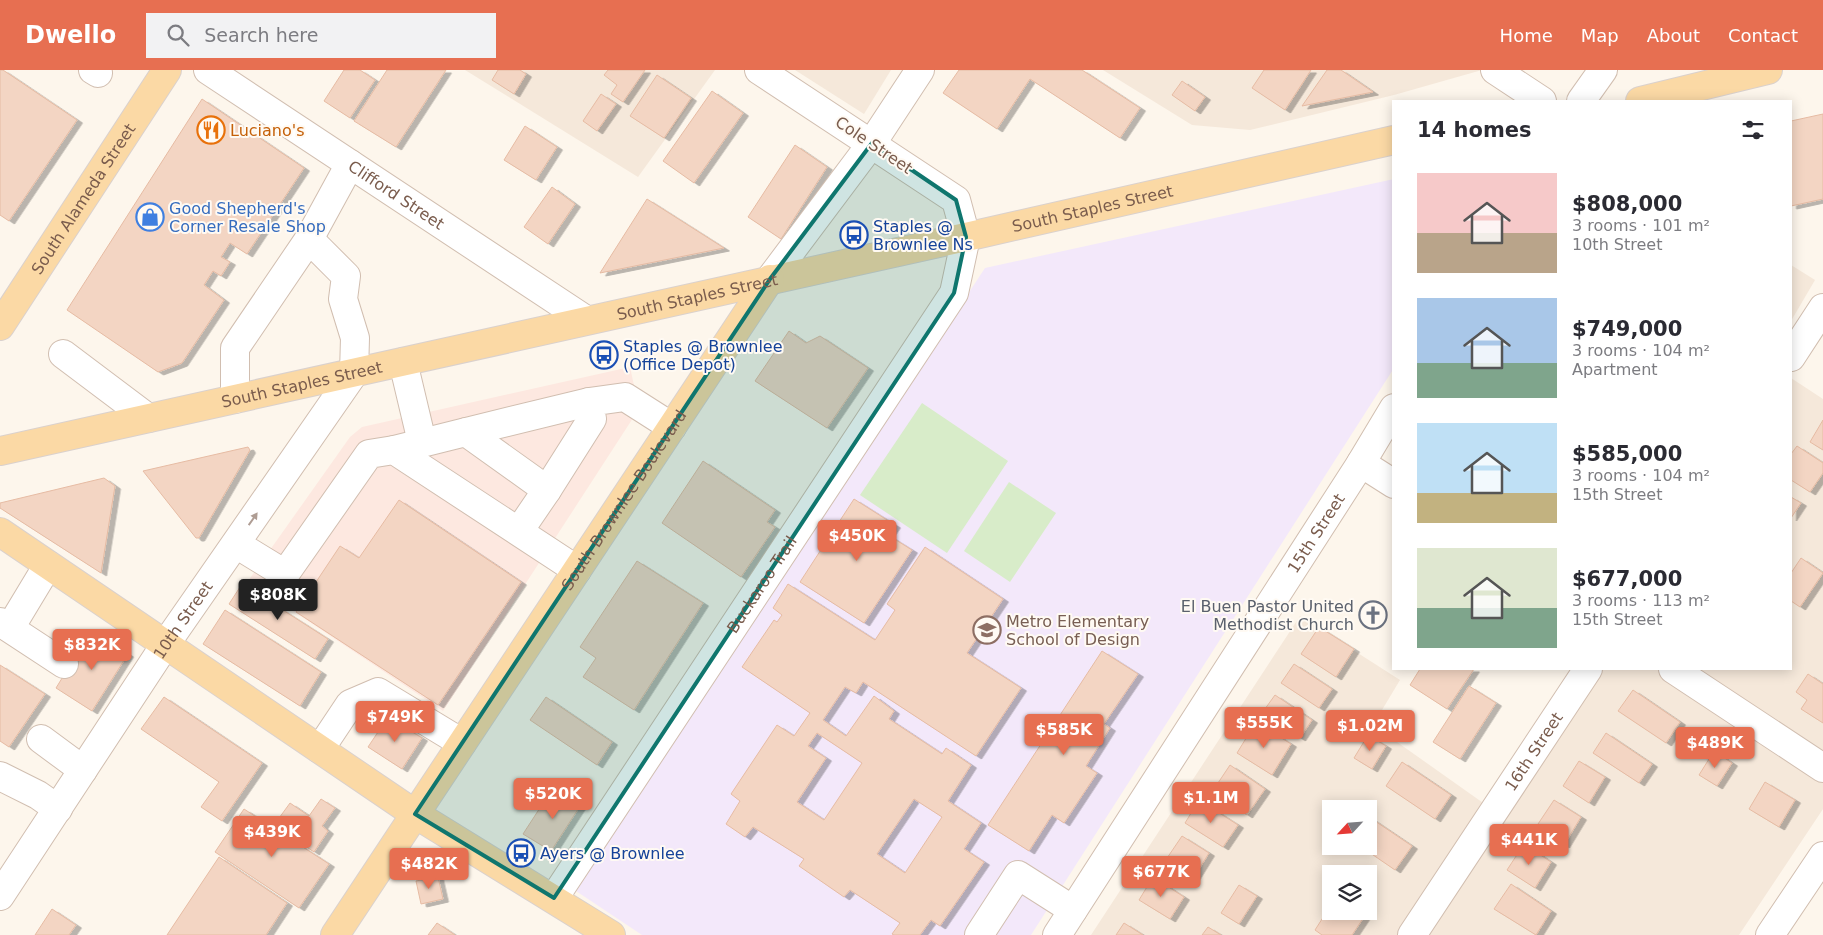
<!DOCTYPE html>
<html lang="en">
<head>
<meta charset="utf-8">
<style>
  :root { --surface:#fff; --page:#f2f2f3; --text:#2b2b33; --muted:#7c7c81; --accent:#e76f51 }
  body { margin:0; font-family:"DejaVu Sans",sans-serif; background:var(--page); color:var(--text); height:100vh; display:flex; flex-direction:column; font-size:19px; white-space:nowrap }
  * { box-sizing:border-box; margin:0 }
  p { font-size:16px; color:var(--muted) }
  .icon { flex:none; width:28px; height:28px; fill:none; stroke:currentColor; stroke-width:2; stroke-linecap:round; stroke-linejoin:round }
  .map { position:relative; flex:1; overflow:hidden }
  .drawer { position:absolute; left:1392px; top:30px; width:400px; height:570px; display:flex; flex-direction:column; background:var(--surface); border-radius:0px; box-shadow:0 2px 12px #0003 }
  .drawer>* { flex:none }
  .needle { width:32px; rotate:244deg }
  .fabs { position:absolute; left:1322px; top:730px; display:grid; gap:10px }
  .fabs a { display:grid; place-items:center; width:55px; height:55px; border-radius:0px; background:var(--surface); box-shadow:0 2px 12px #0003; font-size:25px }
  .price { position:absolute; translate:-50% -42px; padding:0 11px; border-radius:5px; background:var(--accent); color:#fff; font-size:16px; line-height:32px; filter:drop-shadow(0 1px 2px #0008) }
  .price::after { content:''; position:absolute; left:50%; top:30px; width:15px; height:11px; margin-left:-8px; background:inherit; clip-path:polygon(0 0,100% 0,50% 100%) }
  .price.active { background:#222; color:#fff }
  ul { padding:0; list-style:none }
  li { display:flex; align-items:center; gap:15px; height:125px; padding:0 25px }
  li span { display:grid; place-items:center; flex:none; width:140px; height:100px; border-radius:0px; color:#555 }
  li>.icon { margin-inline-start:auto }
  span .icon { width:60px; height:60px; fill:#fffc; stroke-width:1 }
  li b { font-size:21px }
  h2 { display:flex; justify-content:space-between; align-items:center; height:60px; padding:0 25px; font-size:21px }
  header { display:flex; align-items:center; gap:30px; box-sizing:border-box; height:70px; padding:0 25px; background:var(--accent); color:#fff }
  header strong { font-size:24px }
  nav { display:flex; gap:28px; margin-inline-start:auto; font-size:18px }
  .search { width:350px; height:45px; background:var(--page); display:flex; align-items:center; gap:12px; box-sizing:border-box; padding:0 18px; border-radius:0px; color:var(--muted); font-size:19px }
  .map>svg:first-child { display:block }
</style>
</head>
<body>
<header>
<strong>Dwello</strong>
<div class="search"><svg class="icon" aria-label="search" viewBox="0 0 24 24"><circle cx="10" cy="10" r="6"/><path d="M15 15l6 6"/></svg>Search here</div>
<nav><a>Home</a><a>Map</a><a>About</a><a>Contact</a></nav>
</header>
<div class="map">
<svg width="1823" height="865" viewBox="0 0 1823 865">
  <defs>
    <filter id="shadow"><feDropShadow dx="5.5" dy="3" stdDeviation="0" flood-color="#0004"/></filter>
  </defs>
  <rect width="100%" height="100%" fill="#fdf6ec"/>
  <g fill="#f5e8da" fill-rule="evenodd">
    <polygon points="465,0 715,0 638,107"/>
    <polygon points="795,0 891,0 864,44"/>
    <polygon points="1103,0 1482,0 1394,25 1250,60 1192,55"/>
    <polygon points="1791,195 1815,210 1791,251"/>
    <path d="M1791,308L1823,329V739L1739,865H1091L1300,546L1400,610L1373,655L1503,747L1602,599H1791ZM1331,739H1369V776H1331ZM1331,804H1369V841H1331Z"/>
  </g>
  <polygon fill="#fde8e0" points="630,297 635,320 646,328 443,641 248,511 350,367 362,357"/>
  <polygon fill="#f3e8fa" points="1394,109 1394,298 1031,865 642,865 576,821 985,198"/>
  <g fill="#d8ecc9">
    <polygon points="922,333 1008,391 947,483 860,425"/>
    <polygon points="1009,412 1056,443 1010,512 964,481"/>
  </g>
  <g fill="#f3d5c3" stroke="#e6bba3" fill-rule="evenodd" filter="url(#shadow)">
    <polygon points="0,0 3,0 77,50 9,151 0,145"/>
    <polygon points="344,0 360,0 375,10 350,48 324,31"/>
    <polygon points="387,0 446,0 396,77 354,51"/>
    <polygon points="498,0 520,0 526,4 514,24 492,10"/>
    <polygon points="608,0 645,0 623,32 611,24 617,15 604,5"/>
    <polygon points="959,0 1082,0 1140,38 1120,68 1030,9 997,59 943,23"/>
    <polygon points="1264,0 1311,0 1285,40 1252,18"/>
    <polygon points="1327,0 1341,0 1373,22 1302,36"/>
    <polygon points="657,5 691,28 664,68 630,46"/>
    <polygon points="1182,11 1205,27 1195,41 1172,25"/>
    <polygon points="712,21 743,43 694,113 663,91"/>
    <polygon points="601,24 616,34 597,61 583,51"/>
    <polygon points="202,29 304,98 247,184 230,173 221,187 230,192 221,206 213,201 204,215 224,230 182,293 158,302 67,240"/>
    <polygon points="1823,44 1823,129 1791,136 1791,51"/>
    <polygon points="525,56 557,77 536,110 504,90"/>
    <polygon points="795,75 827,97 781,169 748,147"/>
    <polygon points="552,117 575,134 548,174 524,157"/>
    <polygon points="647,129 724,178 600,203"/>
    <polygon points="789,261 806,273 820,266 868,298 827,358 755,311"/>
    <polygon points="1823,350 1823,380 1810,372"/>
    <polygon points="1797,376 1823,393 1823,403 1810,422 1791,410 1791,384"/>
    <polygon points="248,377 250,380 199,468 196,468 143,401"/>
    <polygon points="703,391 775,440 767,452 775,457 741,507 662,453"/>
    <polygon points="104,408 115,416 101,503 0,438 0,433"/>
    <polygon points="1791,427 1801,433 1791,448"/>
    <polygon points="854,429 895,455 888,465 912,480 864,553 800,512"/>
    <polygon points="399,430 521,512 438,635 296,542 340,476 359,488"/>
    <path d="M925,477L1003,529L967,583L1021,618L976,686L863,612L856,623L845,617L823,650L846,666L874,626L894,641L889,649L942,684L946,678L971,695L948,731L981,753L964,779L984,792L940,856L931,850L920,865H894L892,864L900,853L850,820L844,827L799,796L804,789L753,757L745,767L726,754L740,731L731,724L777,655L794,666L810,643L742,597L774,550L777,552L782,545L773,538L788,514L875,570L895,540L887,534ZM817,663L862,693L824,750L797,732L826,688L808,676ZM914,729L942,747L905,803L877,784Z"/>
    <polygon points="1801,488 1823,503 1800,537 1791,531 1791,503"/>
    <polygon points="637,491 703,533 634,640 583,607 596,588 580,577"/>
    <polygon points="242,514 328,569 315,589 229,534"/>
    <polygon points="225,540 321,602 300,636 203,574"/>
    <polygon points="1319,557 1354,579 1336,607 1301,584"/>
    <polygon points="91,561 128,584 92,641 56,618"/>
    <polygon points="1102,581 1138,604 1104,654 1110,658 1086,696 1097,703 1064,753 1052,745 1029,781 988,755"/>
    <polygon points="1294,594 1332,619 1319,638 1281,613"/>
    <polygon points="0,595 45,624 9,677 0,671"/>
    <polygon points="1420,599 1474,599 1447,639 1410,615"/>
    <polygon points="1808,604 1823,614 1823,653 1801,639 1807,630 1796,622"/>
    <polygon points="1469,616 1496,633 1460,689 1433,672"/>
    <polygon points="1633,620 1680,652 1666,673 1618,641"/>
    <polygon points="1275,625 1312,650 1300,668 1262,643"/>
    <polygon points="164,627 262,693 222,751 201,737 219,712 141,659"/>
    <polygon points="546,627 612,672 597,695 530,650"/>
    <polygon points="388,647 422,668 402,699 368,677"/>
    <polygon points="1256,652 1291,674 1272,705 1237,683"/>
    <polygon points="1606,663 1652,694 1639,713 1593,683"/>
    <polygon points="1368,665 1386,676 1372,699 1354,688"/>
    <polygon points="1714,681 1732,693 1717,716 1699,705"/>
    <polygon points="1579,691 1605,707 1589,733 1563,716"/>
    <polygon points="1402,692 1451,725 1435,749 1386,716"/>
    <polygon points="1230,695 1265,719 1247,745 1212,722"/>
    <polygon points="1765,712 1795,730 1779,757 1749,739"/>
    <polygon points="568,720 584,730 551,781 523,764 547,727 559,734"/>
    <polygon points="321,729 335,738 322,756 328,761 314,782 274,755 290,733 309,746"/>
    <polygon points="1199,730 1238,755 1223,777 1185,753"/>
    <polygon points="1554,730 1581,747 1564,775 1536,757"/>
    <polygon points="244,739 329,794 299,838 215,782"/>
    <polygon points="1369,747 1412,776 1395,800 1360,776 1369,776"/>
    <polygon points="1182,766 1209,783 1191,812 1163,794"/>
    <polygon points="1524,774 1551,792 1535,818 1507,800"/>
    <polygon points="219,787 287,833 266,865 167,865"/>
    <polygon points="438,807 443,829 421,834 416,811"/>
    <polygon points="1153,807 1184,827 1170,849 1139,830"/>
    <polygon points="1511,814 1551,841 1536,865 1494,839"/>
    <polygon points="1239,815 1257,826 1239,854 1221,843"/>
    <polygon points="1331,835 1331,841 1368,841 1352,865 1322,865 1315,860"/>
    <polygon points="52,839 76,855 69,865 35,865"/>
    <polygon points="437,853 455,865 428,865"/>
    <polygon points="1124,853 1143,865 1116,865"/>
    <polygon points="1208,857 1221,865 1202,865"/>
  </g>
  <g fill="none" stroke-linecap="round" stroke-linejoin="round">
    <g stroke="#d1beb0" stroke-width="30">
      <g id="minor">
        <polyline points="93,0 98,3"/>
        <path id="s1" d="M208,0L586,250"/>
        <polyline points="1495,0 1542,31"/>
        <polyline points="1581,31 1603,0"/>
        <polyline points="309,169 350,94"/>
        <polyline points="770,209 872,73 920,0"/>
        <polyline points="63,284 148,348"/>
        <polyline points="1791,287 1823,238"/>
        <polyline points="403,292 422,372"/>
        <polyline points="466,362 589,332"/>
        <polyline points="394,380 466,362 547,420 592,349 589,332 625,327 672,357"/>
        <polyline points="1361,393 1394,414"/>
        <polyline points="519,461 547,420"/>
        <polyline points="236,474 285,504 369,384 394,380 577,500"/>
        <polyline points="0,552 64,594"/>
        <polyline points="10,558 48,495"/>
        <polyline points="1673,599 1823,698"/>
        <polyline points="41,669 83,700"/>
        <polyline points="320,679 350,634 378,622 462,673"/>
        <polyline points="0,706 38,725 58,739"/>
        <path id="s2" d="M0,826L165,575L354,303L355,268L343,229L346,206L309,169L235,278V329"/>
        <path id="s3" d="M554,828L954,223L966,167L956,130L759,0"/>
        <polyline points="979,865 1018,805 1073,840"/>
        <path id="s4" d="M1057,865L1361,393L1394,338"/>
        <path id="s5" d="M1412,865L1588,599"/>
        <polyline points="1770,865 1823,786"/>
      </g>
    </g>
    <g stroke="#dad1cd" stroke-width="30">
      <g id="major">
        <polyline points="1640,31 1768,0"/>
        <path id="s6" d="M0,256L167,0"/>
        <path id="s7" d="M0,381L966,167L1394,70"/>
        <polyline points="0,462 415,744 611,865"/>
        <path id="s8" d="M335,865L770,209"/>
      </g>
    </g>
    <use href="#minor" stroke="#fff" stroke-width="28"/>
    <use href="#major" stroke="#fbd9a5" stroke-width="28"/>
  </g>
  <defs><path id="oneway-solid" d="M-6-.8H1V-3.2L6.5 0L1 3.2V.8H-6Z" transform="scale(1.25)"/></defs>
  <use fill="#af9d94" href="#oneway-solid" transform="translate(253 449) rotate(-55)"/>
  <path fill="#0f766e" fill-opacity="0.2" stroke="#0f766e" stroke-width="4" stroke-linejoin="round" d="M872,73L956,130L966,167L954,223L554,828L415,744L770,209Z"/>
  <defs>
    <g id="restaurant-ring" transform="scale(1.4375)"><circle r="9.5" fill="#fffaf3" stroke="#e8710a" stroke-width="1.5"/><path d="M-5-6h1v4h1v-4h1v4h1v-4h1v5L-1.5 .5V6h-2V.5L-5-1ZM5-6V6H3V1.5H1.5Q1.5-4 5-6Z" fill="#e8710a"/></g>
    <g id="shop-ring" transform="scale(1.4375)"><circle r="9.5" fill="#fffaf3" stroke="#3f7fe0" stroke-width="1.5"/><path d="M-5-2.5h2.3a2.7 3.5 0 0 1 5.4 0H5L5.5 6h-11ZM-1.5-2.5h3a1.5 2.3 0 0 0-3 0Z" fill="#3f7fe0"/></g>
    <g id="bus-ring" transform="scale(1.4375)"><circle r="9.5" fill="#fffaf3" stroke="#1a4fb4" stroke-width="1.5"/><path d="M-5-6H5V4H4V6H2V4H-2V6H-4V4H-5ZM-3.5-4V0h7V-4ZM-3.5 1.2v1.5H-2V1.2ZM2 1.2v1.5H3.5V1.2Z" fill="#1a4fb4"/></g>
    <g id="church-ring" transform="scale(1.4375)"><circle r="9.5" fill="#fffaf3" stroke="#6b7280" stroke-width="1.5"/><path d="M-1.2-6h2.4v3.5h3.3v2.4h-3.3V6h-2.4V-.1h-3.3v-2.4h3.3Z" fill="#6b7280"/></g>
    <g id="school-ring" transform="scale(1.4375)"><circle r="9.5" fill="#fffaf3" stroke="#8d6e63" stroke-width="1.5"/><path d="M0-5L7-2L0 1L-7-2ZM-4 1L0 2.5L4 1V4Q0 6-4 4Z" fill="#8d6e63"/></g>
  </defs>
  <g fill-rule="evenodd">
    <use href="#restaurant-ring" x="211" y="60"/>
    <use href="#shop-ring" x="150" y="147"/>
    <use href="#bus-ring" x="854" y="165"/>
    <use href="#bus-ring" x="604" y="285"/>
    <use href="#church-ring" x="1373" y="545"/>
    <use href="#school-ring" x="987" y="560"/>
    <use href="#bus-ring" x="521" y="783"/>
  </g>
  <g text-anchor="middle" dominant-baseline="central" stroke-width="4" stroke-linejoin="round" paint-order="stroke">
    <g font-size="16" fill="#c56008" stroke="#fffaf3" text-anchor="start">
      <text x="230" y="60">Luciano's</text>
    </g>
    <g font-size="16" fill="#7a5c4d" stroke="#fffaf3">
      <text transform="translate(874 75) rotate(34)">Cole Street</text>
      <text stroke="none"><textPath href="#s1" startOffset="226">Clifford Street</textPath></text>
      <text stroke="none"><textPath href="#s6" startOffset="152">South Alameda Street</textPath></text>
      <text stroke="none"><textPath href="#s7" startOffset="1119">South Staples Street</textPath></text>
      <text stroke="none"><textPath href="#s7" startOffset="714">South Staples Street</textPath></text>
      <text stroke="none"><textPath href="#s7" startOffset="309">South Staples Street</textPath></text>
      <text stroke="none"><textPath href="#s8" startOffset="522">South Brownlee Boulevard</textPath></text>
      <text stroke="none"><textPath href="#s4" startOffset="478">15th Street</textPath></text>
      <text stroke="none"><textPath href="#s3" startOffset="376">Buckaroo Trail</textPath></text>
      <text stroke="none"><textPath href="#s2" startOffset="331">10th Street</textPath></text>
      <text stroke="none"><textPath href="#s5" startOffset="220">16th Street</textPath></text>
    </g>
    <g font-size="16" fill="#366cbe" stroke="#fffaf3" text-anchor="start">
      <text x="169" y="138">Good Shepherd's<tspan x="169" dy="18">Corner Resale Shop</tspan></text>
    </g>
    <g font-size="16" fill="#164399" stroke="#fffaf3" text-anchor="start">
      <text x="873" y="156">Staples @<tspan x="873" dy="18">Brownlee Ns</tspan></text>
      <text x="623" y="276">Staples @ Brownlee<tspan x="623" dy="18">(Office Depot)</tspan></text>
      <text x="540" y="783">Ayers @ Brownlee</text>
    </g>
    <g font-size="16" fill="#5b616d" stroke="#fffaf3" text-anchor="end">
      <text x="1354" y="536">El Buen Pastor United<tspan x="1354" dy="18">Methodist Church</tspan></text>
    </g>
    <g font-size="16" fill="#785e54" stroke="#fffaf3" text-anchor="start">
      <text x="1006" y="551">Metro Elementary<tspan x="1006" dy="18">School of Design</tspan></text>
    </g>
  </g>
</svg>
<div class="fabs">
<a><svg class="needle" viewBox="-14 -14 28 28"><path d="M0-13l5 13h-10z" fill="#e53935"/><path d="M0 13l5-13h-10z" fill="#7c7c81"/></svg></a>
<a><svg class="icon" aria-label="layers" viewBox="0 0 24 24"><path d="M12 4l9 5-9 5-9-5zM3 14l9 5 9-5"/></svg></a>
</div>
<b class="price" style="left:857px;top:492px">$450K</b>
<b class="price active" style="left:278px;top:551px">$808K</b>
<b class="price" style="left:92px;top:601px">$832K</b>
<b class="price" style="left:395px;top:673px">$749K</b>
<b class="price" style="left:1264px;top:679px">$555K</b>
<b class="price" style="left:1370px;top:682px">$1.02M</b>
<b class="price" style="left:1064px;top:686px">$585K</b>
<b class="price" style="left:1715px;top:699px">$489K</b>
<b class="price" style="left:553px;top:750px">$520K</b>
<b class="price" style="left:1211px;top:754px">$1.1M</b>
<b class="price" style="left:272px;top:788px">$439K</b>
<b class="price" style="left:1529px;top:796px">$441K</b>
<b class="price" style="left:429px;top:820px">$482K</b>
<b class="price" style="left:1161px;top:828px">$677K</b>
<section class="drawer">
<h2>14 homes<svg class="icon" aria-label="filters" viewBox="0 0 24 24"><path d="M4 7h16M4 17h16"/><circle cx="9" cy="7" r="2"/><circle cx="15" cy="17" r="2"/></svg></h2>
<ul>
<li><span style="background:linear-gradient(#f6c9c9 60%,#b9a48a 0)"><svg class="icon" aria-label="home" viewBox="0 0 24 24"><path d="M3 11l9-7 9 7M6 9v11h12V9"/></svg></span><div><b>$808,000</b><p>3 rooms · 101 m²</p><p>10th Street</p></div></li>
<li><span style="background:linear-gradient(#a9c7e8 65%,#7fa58c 0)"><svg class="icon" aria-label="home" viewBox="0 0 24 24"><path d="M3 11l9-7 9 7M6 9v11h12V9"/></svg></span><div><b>$749,000</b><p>3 rooms · 104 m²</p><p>Apartment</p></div></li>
<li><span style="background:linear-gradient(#bfe0f5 70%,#c2b280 0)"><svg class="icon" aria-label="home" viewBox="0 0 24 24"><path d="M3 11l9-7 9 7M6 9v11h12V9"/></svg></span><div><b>$585,000</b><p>3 rooms · 104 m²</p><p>15th Street</p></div></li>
<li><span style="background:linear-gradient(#dfe7d0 60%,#7fa58c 0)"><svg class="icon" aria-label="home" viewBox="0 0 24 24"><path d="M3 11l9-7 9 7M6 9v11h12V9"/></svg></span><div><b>$677,000</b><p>3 rooms · 113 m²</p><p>15th Street</p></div></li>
</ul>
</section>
</div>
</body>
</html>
